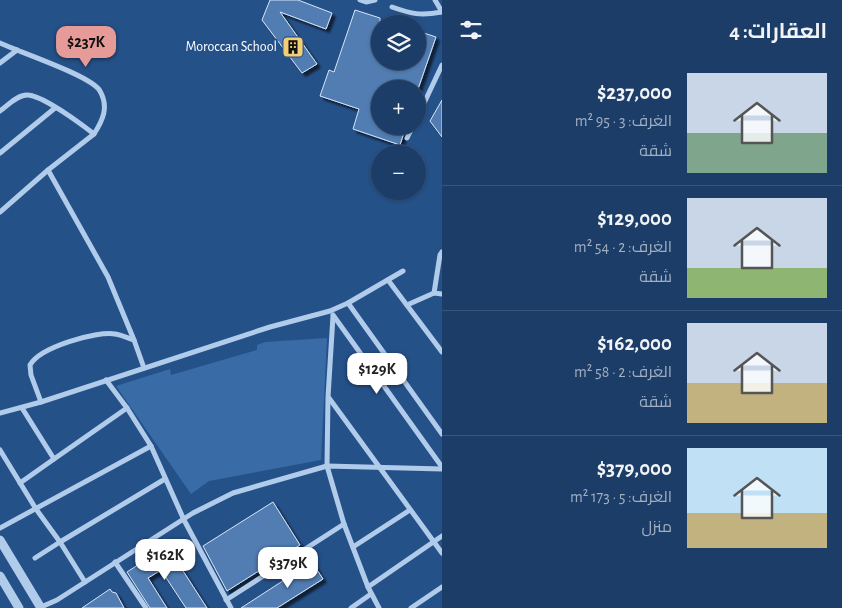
<!DOCTYPE html>
<html lang="ar">
<head>
<meta charset="utf-8">
<style>
  :root { --surface:#1c3d67; --page:#25446d; --text:#f1f3f6; --muted:#a0aec0; --line:#3a567b; --accent:#e69b98 }
  body { margin:0; font-family:"Alegreya Sans",Cairo,sans-serif; background:var(--page); color:var(--text); direction:rtl; height:100vh; display:flex; flex-direction:column; font-size:19px; white-space:nowrap }
  * { box-sizing:border-box; margin:0 }
  p { font-size:16px; color:var(--muted) }
  .icon { flex:none; width:28px; height:28px; fill:none; stroke:currentColor; stroke-width:2; stroke-linecap:round; stroke-linejoin:round }
  .map { position:relative; flex:1; overflow:hidden; direction:ltr }
  .details { display:flex; flex-direction:column; background:var(--surface); width:400px }
  .details>* { flex:none }
  .fabs { position:absolute; left:371px; top:15px; display:grid; gap:10px }
  .fabs a { display:grid; place-items:center; width:55px; height:55px; border-radius:50%; background:var(--surface); box-shadow:0 1px 4px #0004,0 0 0 1px var(--line); font-size:25px }
  .price { position:absolute; translate:-50% -42px; padding:0 11px; border-radius:10px; background:#fff; color:#222; font-size:16px; line-height:32px; filter:drop-shadow(0 1px 2px #0008) }
  .price::after { content:''; position:absolute; left:50%; top:30px; width:15px; height:11px; margin-left:-8px; background:inherit; clip-path:polygon(0 0,100% 0,50% 100%) }
  .price.current { background:var(--accent); color:#111 }
  ul { padding:0; list-style:none }
  li { display:flex; align-items:center; gap:15px; height:125px; padding:0 15px }
  li+li { border-top:1px solid var(--line) }
  li span { display:grid; place-items:center; flex:none; width:140px; height:100px; border-radius:0px; color:#555 }
  li>.icon { margin-inline-start:auto }
  span .icon { width:60px; height:60px; fill:#fffc; stroke-width:1 }
  li b { font-size:21px }
  h2 { display:flex; justify-content:space-between; align-items:center; height:60px; padding:0 15px; font-size:21px }
  main { display:flex; flex:1; min-height:0 }
  .map>svg:first-child { display:block }
</style>
</head>
<body>
<main>
<section class="details">
<h2>العقارات: 4<svg class="icon" aria-label="filters" viewBox="0 0 24 24"><path d="M4 7h16M4 17h16"/><circle cx="9" cy="7" r="2"/><circle cx="15" cy="17" r="2"/></svg></h2>
<ul>
<li><span style="background:linear-gradient(#c9d6e8 60%,#7fa58c 0)"><svg class="icon" aria-label="home" viewBox="0 0 24 24"><path d="M3 11l9-7 9 7M6 9v11h12V9"/></svg></span><div><b>$237,000</b><p>الغرف: 3 · 95 m²</p><p>شقة</p></div></li>
<li><span style="background:linear-gradient(#c9d6e8 70%,#8fb573 0)"><svg class="icon" aria-label="home" viewBox="0 0 24 24"><path d="M3 11l9-7 9 7M6 9v11h12V9"/></svg></span><div><b>$129,000</b><p>الغرف: 2 · 54 m²</p><p>شقة</p></div></li>
<li><span style="background:linear-gradient(#c9d6e8 60%,#c2b280 0)"><svg class="icon" aria-label="home" viewBox="0 0 24 24"><path d="M3 11l9-7 9 7M6 9v11h12V9"/></svg></span><div><b>$162,000</b><p>الغرف: 2 · 58 m²</p><p>شقة</p></div></li>
<li><span style="background:linear-gradient(#bfe0f5 65%,#c2b280 0)"><svg class="icon" aria-label="home" viewBox="0 0 24 24"><path d="M3 11l9-7 9 7M6 9v11h12V9"/></svg></span><div><b>$379,000</b><p>الغرف: 5 · 173 m²</p><p>منزل</p></div></li>
</ul>
</section>
<div class="map">
<svg width="442" height="608" viewBox="0 0 442 608">
  <defs>
    <filter id="shadow"><feDropShadow dx="3.5" dy="3.5" stdDeviation="1" flood-color="#0009"/></filter>
  </defs>
  <rect width="100%" height="100%" fill="#255189"/>
  <polygon fill="#396ba6" points="327,338 321,460 209,481 191,494 116,386 170,369 171,375 257,350 257,345 265,342"/>
  <g fill="#517db2" stroke="#d6e5f7" filter="url(#shadow)">
    <polygon points="270,0 298,0 332,13 326,29 280,12 317,64 302,73 262,20"/>
    <polygon points="355,10 380,18 380,61 418,61 418,31 436,37 418,89 380,89 380,126 406,126 400,145 353,129 359,109 320,96 329,70 334,72"/>
    <polygon points="442,100 442,137 430,121"/>
    <polygon points="273,502 300,545 227,591 203,546"/>
    <polygon points="167,546 207,608 186,608 161,570 148,578 167,608 150,608 127,572"/>
    <polygon points="312,562 323,579 277,608 241,608"/>
    <polygon points="110,589 112,592 116,593 124,608 82,608"/>
  </g>
  <g fill="none" stroke-linecap="round" stroke-linejoin="round">
    <g stroke="#b1cbea" stroke-width="5">
      <polyline points="360,0 366,2 375,0"/>
      <polyline points="435,0 442,12"/>
      <path d="M392,7C412,14 420,16 442,12"/>
      <path d="M0,43C19,52 92,76 100,91C109,107 103,120 94,134"/>
      <polyline points="0,63 17,50"/>
      <path d="M0,111C7,106 17,95 27,95C42,95 81,124 94,134L48,170L0,212"/>
      <polyline points="418,116 442,65"/>
      <polyline points="407,138 413,126"/>
      <polyline points="0,153 55,108"/>
      <polyline points="48,170 108,277 134,340"/>
      <polyline points="442,252 440,255 434,293 442,294"/>
      <polyline points="388,280 442,352"/>
      <polyline points="348,303 442,434"/>
      <polyline points="407,305 434,293"/>
      <polyline points="333,315 442,467"/>
      <polyline points="333,316 328,397 327,466 344,524 368,587 379,608"/>
      <polyline points="106,380 127,408 151,446 184,520 231,608"/>
      <polyline points="329,398 442,553"/>
      <path d="M41,402L31,375L30,365C40,347 96,331 115,334C122,335 128,338 134,340L144,368"/>
      <polyline points="22,408 54,459 127,408"/>
      <polyline points="0,413 41,402 270,327 330,311 348,303 403,271"/>
      <polyline points="0,450 36,509 60,542 165,479"/>
      <polyline points="20,483 54,459"/>
      <polyline points="0,528 151,446"/>
      <polyline points="353,547 410,510"/>
      <polyline points="35,558 60,542 85,582"/>
      <polyline points="115,562 146,608"/>
      <polyline points="368,587 442,536"/>
      <polyline points="226,600 344,524"/>
      <polyline points="41,607 57,600 193,513 233,493 327,466 442,469"/>
      <polyline points="351,608 371,594"/>
      <polyline points="411,608 442,587"/>
    </g>
    <g stroke="#b1cbea" stroke-width="9">
      <polyline points="0,540 41,608"/>
      <polyline points="0,576 19,608"/>
    </g>
  </g>
  <defs>
    <g id="building-square" transform="scale(1.125)"><rect x="-9" y="-9" width="18" height="18" rx="4" fill="#f4ce75" stroke="#255189"/><path d="M-4-6H4V6H1V3H-1V6H-4ZM-2.5-4.3h1.7v1.8h-1.7ZM.8-4.3h1.7v1.8H.8ZM-2.5-1h1.7V.8h-1.7ZM.8-1h1.7V.8H.8Z" fill="#111"/></g>
  </defs>
  <g fill-rule="evenodd">
    <use href="#building-square" x="293" y="47"/>
  </g>
  <g text-anchor="middle" dominant-baseline="central" stroke-width="4" stroke-linejoin="round" paint-order="stroke">
    <g font-size="14" fill="#fff" stroke="#255189" text-anchor="end">
      <text x="277" y="47">Moroccan School</text>
    </g>
  </g>
</svg>
<div class="fabs">
<a><svg class="icon" aria-label="layers" viewBox="0 0 24 24"><path d="M12 4l9 5-9 5-9-5zM3 14l9 5 9-5"/></svg></a>
<a>+</a>
<a>−</a>
</div>
<b class="price current" style="left:86px;top:68px">$237K</b>
<b class="price" style="left:377px;top:395px">$129K</b>
<b class="price" style="left:165px;top:581px">$162K</b>
<b class="price" style="left:288px;top:589px">$379K</b>
</div>
</main>
</body>
</html>
